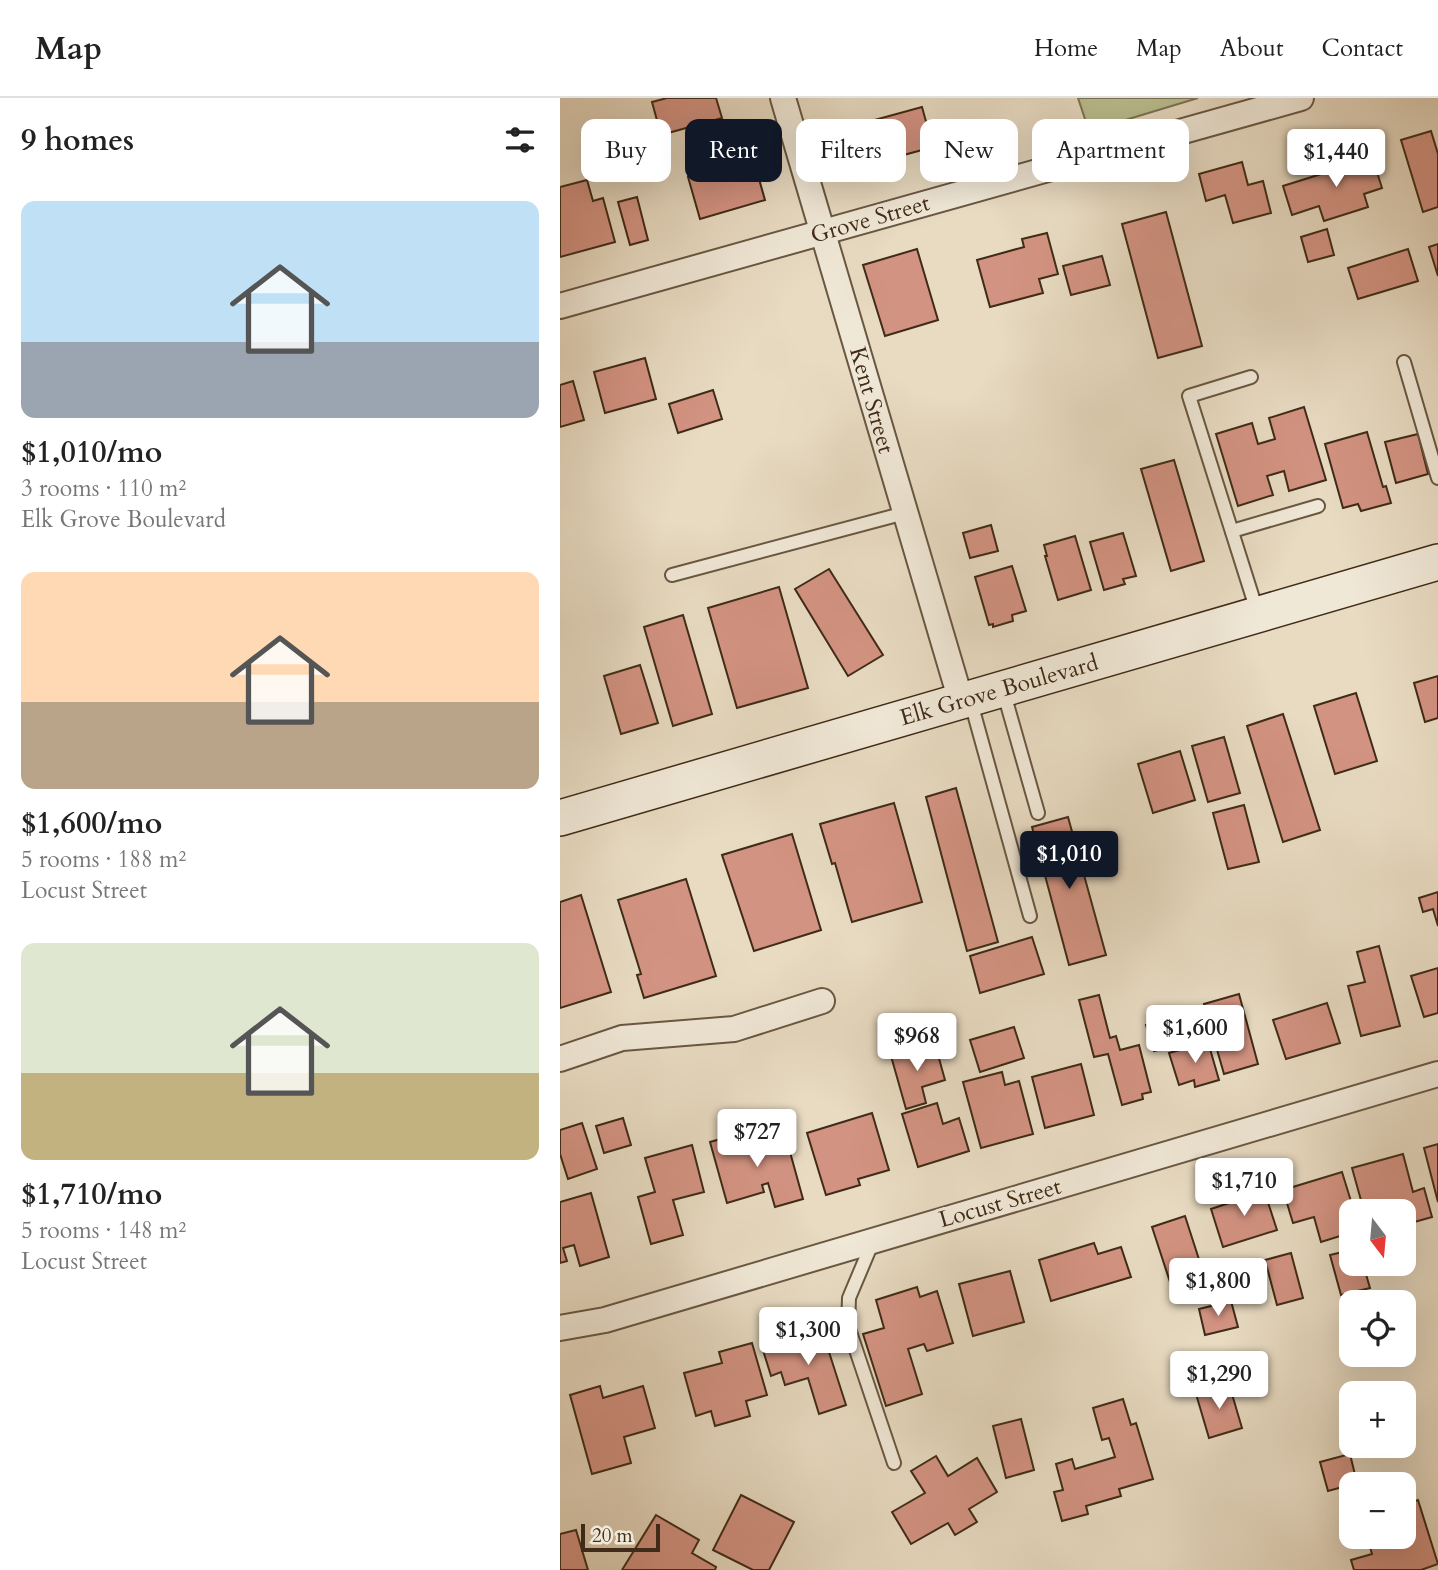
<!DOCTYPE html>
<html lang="en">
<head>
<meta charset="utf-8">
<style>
  :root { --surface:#fff; --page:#f2f2f2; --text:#222; --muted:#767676; --line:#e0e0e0; --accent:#111827 }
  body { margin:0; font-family:Cardo,serif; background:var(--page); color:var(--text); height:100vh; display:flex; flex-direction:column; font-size:26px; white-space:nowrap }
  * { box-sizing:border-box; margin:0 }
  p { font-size:23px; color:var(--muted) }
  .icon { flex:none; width:38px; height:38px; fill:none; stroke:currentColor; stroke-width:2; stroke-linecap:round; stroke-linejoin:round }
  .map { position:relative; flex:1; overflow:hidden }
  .sheet { display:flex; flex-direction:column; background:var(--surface); width:560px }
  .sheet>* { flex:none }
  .banner { position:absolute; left:21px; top:21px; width:665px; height:63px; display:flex; gap:14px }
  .needle { width:46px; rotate:164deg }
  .tools { position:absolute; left:779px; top:1101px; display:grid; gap:14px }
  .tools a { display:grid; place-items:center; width:77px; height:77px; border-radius:14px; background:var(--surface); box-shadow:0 7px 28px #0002; font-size:35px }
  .scale { position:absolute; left:21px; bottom:18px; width:79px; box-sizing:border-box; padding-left:7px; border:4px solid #3f2b17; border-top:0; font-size:19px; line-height:24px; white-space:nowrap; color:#3f2b17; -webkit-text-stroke:5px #f0e8d7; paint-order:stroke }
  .price { position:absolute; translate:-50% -60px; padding:0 16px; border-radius:7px; background:#fff; color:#222; font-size:23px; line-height:46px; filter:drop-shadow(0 2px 4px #0008) }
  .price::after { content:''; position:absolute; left:50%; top:42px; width:21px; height:16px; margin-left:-10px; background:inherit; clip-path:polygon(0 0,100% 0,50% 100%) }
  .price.on { background:var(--accent); color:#fff }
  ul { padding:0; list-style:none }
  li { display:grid; align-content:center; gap:14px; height:371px; padding:0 21px }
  li span { display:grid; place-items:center; height:217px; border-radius:14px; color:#555 }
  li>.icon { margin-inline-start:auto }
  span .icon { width:126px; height:126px; fill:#fffc; stroke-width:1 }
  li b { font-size:30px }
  h2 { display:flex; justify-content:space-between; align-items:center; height:84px; padding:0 21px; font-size:30px }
  .chip { padding:0 24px; border-radius:14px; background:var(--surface); box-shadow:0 7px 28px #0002; font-size:24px; line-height:63px }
  .chip.on { background:var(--accent); color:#fff }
  header { display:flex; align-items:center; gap:42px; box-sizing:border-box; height:98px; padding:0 35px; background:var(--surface); border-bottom:2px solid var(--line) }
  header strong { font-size:33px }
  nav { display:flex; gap:38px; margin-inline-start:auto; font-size:24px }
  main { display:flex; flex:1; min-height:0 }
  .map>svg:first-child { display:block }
</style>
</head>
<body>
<header>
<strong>Map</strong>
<nav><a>Home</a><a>Map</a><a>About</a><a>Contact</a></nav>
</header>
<main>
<section class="sheet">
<h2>9 homes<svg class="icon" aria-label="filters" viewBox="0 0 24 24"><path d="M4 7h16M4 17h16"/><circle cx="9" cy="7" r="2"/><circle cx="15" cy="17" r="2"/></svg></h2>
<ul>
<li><span style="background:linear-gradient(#bfe0f5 65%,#9aa5b1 0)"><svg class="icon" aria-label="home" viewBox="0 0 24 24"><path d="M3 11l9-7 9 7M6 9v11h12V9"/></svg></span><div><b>$1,010/mo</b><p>3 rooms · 110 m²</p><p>Elk Grove Boulevard</p></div></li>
<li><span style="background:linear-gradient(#ffd9b3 60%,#b9a48a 0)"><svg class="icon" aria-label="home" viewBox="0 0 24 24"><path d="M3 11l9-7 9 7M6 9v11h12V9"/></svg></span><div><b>$1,600/mo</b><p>5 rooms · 188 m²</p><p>Locust Street</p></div></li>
<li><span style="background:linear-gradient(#dfe7d0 60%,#c2b280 0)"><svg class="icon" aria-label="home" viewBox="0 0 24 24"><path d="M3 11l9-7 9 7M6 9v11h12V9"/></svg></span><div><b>$1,710/mo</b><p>5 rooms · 148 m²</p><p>Locust Street</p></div></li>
</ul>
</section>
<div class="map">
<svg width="878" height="1472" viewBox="0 0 878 1472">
  <rect width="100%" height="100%" fill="#e8dbc2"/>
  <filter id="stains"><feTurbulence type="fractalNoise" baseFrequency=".00286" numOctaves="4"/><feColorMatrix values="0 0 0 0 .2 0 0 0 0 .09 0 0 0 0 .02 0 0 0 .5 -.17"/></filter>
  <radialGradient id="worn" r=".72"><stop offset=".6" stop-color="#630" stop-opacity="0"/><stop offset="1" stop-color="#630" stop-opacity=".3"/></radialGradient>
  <polygon fill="#bbbe8f" stroke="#7d7453" stroke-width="2" points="518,0 638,0 529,33"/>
  <g fill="#d39382" stroke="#3f2b17" stroke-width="2">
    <polygon points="107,0 156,0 162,20 101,37 92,4"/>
    <polygon points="362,9 373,49 300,69 289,29"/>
    <polygon points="871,33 878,56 878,109 863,114 841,42"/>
    <polygon points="810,52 822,90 804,96 808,109 764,123 759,108 732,117 723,88 793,66 790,58"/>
    <polygon points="193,60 205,102 140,121 128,79"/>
    <polygon points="682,64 688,87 703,83 711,115 673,125 665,97 646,103 639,76"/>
    <polygon points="27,82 33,103 43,100 55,144 0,159 0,89"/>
    <polygon points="77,99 88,142 70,147 58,104"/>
    <polygon points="606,114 642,248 598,260 562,126"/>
    <polygon points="767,131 774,157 748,164 741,139"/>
    <polygon points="487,135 498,176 479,181 483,195 430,209 417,162 464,149 462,141"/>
    <polygon points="878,146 878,178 869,149"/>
    <polygon points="357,151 378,222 325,238 303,167"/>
    <polygon points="848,151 858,183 798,201 788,170"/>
    <polygon points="542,158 550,187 511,197 503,168"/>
    <polygon points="85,260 96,301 45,315 34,274"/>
    <polygon points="13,283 24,322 0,329 0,287"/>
    <polygon points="153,292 162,321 118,335 109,306"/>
    <polygon points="744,309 766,382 729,393 724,373 707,378 713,397 678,408 656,336 692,325 698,346 715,341 709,320"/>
    <polygon points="807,334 823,389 826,388 831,405 801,413 798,406 783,410 765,346"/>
    <polygon points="858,336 868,376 836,385 825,344"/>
    <polygon points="614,362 644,463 611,473 581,371"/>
    <polygon points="431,427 438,453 410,460 403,435"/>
    <polygon points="563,435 576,478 563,481 565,486 544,492 530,444"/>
    <polygon points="515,438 531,492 498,502 485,458 487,458 484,447"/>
    <polygon points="452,468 466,513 452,517 453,523 433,529 433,526 429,527 415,479"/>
    <polygon points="269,471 323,557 288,578 235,491"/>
    <polygon points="219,489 248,590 177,610 148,510"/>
    <polygon points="123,517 152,616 113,628 84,529"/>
    <polygon points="80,567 98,625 61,636 44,578"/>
    <polygon points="878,578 878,620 865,624 854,585"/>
    <polygon points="796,595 817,663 775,676 754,608"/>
    <polygon points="723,616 760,732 723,744 687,628"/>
    <polygon points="664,639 680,695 648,704 632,648"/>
    <polygon points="620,653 635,702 593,715 578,666"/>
    <polygon points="396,690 438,844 407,853 366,699"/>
    <polygon points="334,705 362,804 292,824 275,765 272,766 260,726"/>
    <polygon points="684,707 699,764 668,771 653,715"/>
    <polygon points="508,719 546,857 509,867 472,729"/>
    <polygon points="232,736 261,832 194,853 162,757"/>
    <polygon points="126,781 156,878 84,900 77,877 81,876 58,802"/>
    <polygon points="878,794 878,828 873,811 863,814 859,800"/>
    <polygon points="21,797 51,894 0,910 0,804"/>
    <polygon points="472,839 484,876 420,895 410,858"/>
    <polygon points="819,848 840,928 801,938 788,888 805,884 797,854"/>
    <polygon points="878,870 878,915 864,919 851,878"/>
    <polygon points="679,896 698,966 664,976 644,906"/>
    <polygon points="539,897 550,940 556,938 560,952 579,947 591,994 582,996 583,1001 562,1007 548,956 534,959 519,902"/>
    <polygon points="767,905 780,945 726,961 713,922"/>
    <polygon points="606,922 614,948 594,953 586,927"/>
    <polygon points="454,929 464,960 420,974 410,942"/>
    <polygon points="648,944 659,982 635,989 634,982 619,987 609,955"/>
    <polygon points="375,946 385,982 362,989 366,1005 346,1011 331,958"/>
    <polygon points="521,966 534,1017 485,1030 472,979"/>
    <polygon points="442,974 445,987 459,983 473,1036 421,1050 403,984"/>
    <polygon points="377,1005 383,1026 399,1020 409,1053 358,1069 342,1016"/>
    <polygon points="312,1015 329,1072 298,1081 300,1087 266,1097 247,1035"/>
    <polygon points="63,1020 71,1047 44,1055 36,1028"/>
    <polygon points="22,1025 37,1071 8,1081 0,1056 0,1032"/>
    <polygon points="178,1036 181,1049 225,1036 243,1101 215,1109 208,1085 202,1087 204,1094 167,1105 150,1044"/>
    <polygon points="878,1046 878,1104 864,1050"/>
    <polygon points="132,1047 144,1094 113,1102 123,1137 91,1146 78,1099 95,1094 85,1060"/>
    <polygon points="843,1056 853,1094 864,1090 872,1119 844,1127 844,1113 804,1113 792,1070"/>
    <polygon points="782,1074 794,1113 791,1113 791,1149 784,1151 780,1138 761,1144 754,1119 733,1125 723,1092"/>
    <polygon points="703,1089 717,1132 663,1149 651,1111 678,1102 677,1097"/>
    <polygon points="31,1095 49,1159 20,1168 14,1147 3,1150 7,1163 0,1165 0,1104"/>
    <polygon points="625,1118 645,1180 628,1186 627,1182 611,1187 592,1129"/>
    <polygon points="534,1145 538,1156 561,1149 571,1179 491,1203 479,1162"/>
    <polygon points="791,1152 791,1166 803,1166 810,1190 781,1197 770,1157"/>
    <polygon points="731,1155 743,1200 717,1207 705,1162"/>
    <polygon points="450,1173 464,1224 413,1238 399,1186"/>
    <polygon points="357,1189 360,1199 377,1193 393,1245 367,1253 364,1246 348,1251 362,1296 326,1308 303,1236 324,1230 316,1202"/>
    <polygon points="671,1203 678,1229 645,1237 639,1211"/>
    <polygon points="260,1226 286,1307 259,1316 248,1280 225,1287 221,1274 211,1278 203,1252 239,1241 237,1234"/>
    <polygon points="192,1245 207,1297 186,1303 190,1318 155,1328 151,1313 136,1318 124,1275 162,1265 159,1254"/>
    <polygon points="669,1286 682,1330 649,1340 636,1296"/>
    <polygon points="40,1288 43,1300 83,1288 95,1330 64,1339 71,1365 32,1376 10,1297"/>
    <polygon points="563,1301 571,1327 576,1325 593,1381 559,1391 561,1398 526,1408 528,1416 502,1423 494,1394 503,1392 496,1366 512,1361 515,1371 555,1359 549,1340 542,1342 533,1310"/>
    <polygon points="461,1321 474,1372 446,1380 433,1328"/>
    <polygon points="790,1356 797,1385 768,1393 760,1364"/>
    <polygon points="376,1358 388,1378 417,1360 437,1394 409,1411 417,1424 395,1437 388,1425 351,1446 332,1414 365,1395 351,1373"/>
    <polygon points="181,1397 234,1424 209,1472 193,1472 153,1452"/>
    <polygon points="858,1402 878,1466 861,1472 794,1472 791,1462 812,1456 807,1438 844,1438 844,1407"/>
    <polygon points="96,1417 139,1442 132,1455 156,1469 155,1472 62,1472"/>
    <polygon points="16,1432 28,1472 0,1472 0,1436"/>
  </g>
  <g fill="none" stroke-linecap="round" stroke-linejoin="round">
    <g stroke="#695742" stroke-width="16">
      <g id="lane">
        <polyline points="844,264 878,380"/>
        <polyline points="691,279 629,298 697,513"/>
        <polyline points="672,433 758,408"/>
        <polyline points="112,477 345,415"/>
        <polyline points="443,592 478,715"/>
        <polyline points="410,601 470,818"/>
        <polyline points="313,1143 289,1200 288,1228 334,1365"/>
      </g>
    </g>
    <g stroke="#695742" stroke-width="28">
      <g id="street">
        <polyline points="223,0 401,603"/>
        <polyline points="0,208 741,0"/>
        <polyline points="0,961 62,940 174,931 262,903"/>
        <polyline points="0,1230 45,1222 878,976"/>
      </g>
    </g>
    <g stroke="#3f2b17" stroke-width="38">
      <polyline id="secondary" points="0,720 878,464"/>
    </g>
    <use href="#lane" stroke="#f0e8d7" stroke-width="12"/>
    <use href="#street" stroke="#f0e8d7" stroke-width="24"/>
    <use href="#secondary" stroke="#f0e8d7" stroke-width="35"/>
  </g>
  <g text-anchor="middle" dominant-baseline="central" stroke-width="6" stroke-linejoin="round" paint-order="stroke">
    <g font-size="23" fill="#3f2b17" stroke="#f0e8d7">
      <text transform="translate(310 121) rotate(-16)">Grove Street</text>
      <text transform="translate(312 302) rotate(74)">Kent Street</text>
      <text transform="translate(439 592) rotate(-16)">Elk Grove Boulevard</text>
      <text transform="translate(440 1105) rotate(-16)">Locust Street</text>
    </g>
  </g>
  <rect width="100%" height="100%" filter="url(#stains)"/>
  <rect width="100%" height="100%" fill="url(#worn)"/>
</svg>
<div class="tools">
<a><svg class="needle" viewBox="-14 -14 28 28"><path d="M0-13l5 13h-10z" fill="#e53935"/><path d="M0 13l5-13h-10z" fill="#767676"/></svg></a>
<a><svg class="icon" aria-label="locate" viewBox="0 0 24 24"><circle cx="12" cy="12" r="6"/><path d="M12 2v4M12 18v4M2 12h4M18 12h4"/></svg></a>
<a>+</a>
<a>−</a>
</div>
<div class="scale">20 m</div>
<b class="price" style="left:776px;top:91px">$1,440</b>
<b class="price on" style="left:509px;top:793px">$1,010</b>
<b class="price" style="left:635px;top:967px">$1,600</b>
<b class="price" style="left:357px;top:975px">$968</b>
<b class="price" style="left:197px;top:1071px">$727</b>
<b class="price" style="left:684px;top:1120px">$1,710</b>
<b class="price" style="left:658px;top:1220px">$1,800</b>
<b class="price" style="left:248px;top:1269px">$1,300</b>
<b class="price" style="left:659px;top:1313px">$1,290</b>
<div class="banner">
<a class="chip">Buy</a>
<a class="chip on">Rent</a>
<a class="chip">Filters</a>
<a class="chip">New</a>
<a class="chip">Apartment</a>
</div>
</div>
</main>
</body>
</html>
